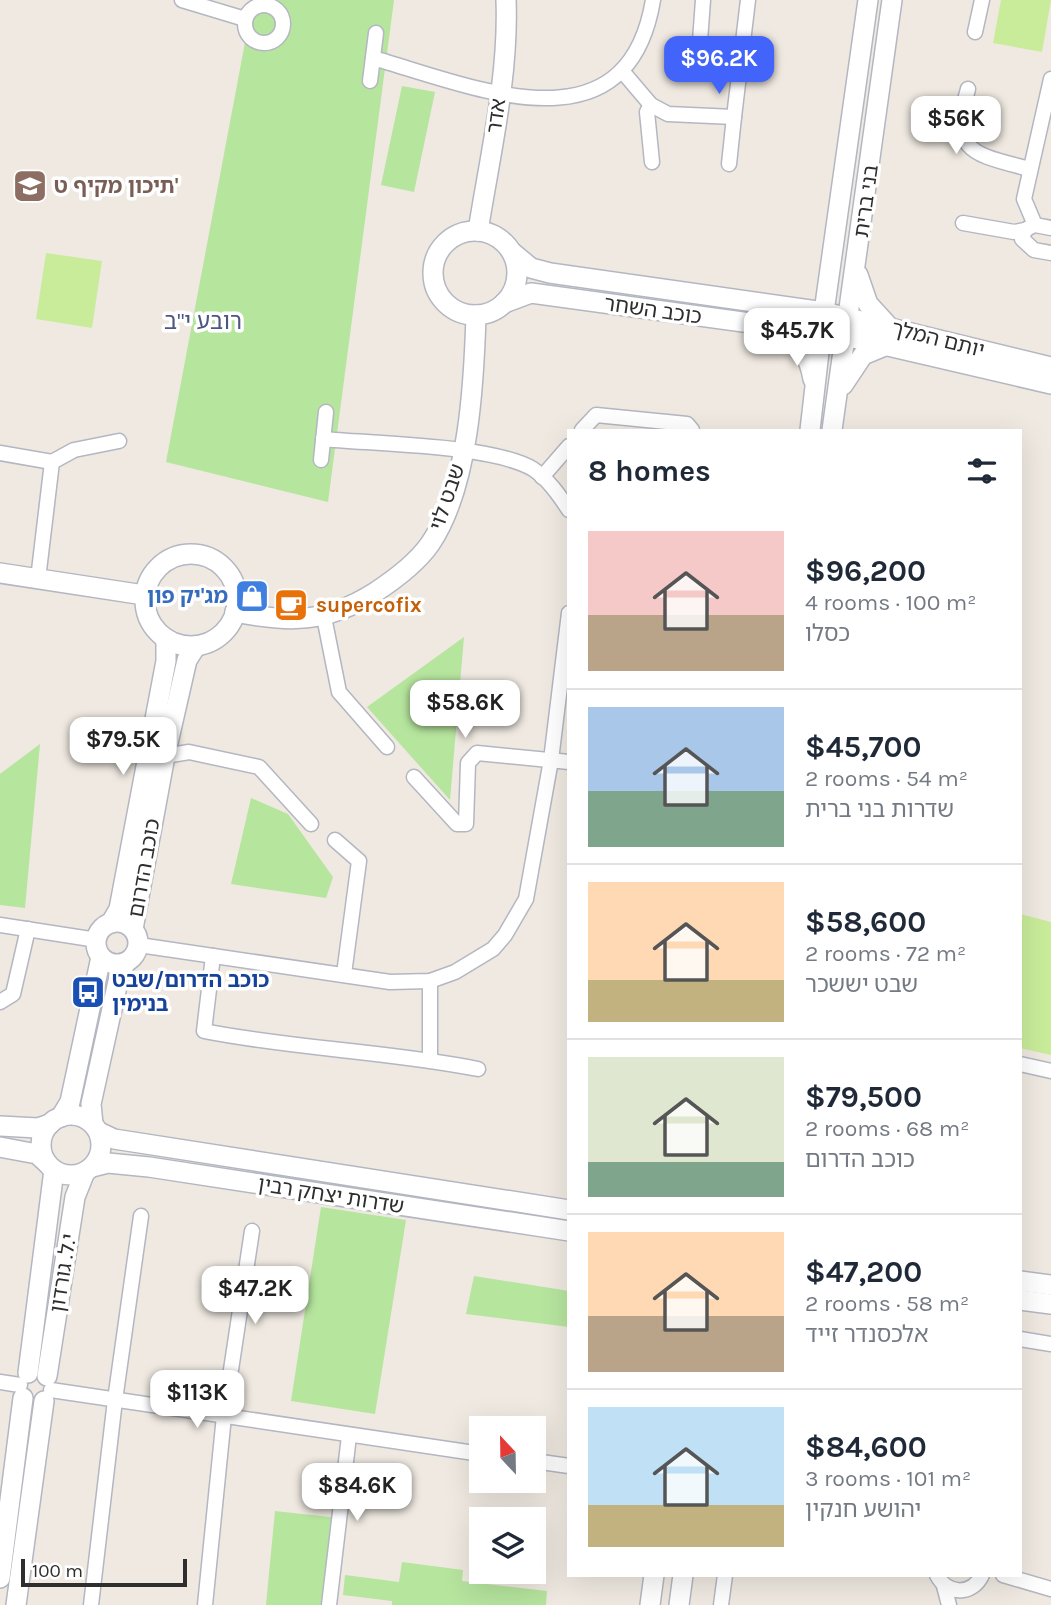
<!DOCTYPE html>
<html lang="en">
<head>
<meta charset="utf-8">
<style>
  :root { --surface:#fff; --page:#f6f6f7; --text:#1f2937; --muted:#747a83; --line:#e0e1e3; --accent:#4264fb }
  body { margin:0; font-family:Karla,"Noto Sans Hebrew",sans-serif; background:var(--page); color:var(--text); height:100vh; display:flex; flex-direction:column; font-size:26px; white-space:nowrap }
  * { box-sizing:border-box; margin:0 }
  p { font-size:23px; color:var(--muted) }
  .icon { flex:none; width:38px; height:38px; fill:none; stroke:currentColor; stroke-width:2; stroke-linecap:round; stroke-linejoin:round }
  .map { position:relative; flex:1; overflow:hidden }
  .drawer { position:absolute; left:567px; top:429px; width:455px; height:1148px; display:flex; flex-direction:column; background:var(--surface); border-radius:0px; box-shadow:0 7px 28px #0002 }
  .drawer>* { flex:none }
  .needle { width:46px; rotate:338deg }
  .buttons { position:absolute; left:469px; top:1416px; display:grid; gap:14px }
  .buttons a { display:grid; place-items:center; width:77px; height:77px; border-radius:0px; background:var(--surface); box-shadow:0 7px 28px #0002; font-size:35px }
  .scale { position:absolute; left:21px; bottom:18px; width:166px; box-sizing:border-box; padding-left:7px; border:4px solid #2e2e2e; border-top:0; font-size:19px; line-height:24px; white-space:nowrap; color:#2e2e2e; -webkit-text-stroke:5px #fff; paint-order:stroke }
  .price { position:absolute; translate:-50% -60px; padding:0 16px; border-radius:14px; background:#fff; color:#222; font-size:23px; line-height:46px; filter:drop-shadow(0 2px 4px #0008) }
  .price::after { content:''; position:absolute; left:50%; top:42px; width:21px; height:16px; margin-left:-10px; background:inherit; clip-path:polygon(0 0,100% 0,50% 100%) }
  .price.on { background:var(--accent); color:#fff }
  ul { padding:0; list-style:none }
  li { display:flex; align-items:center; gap:21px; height:175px; padding:0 21px }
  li+li { border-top:2px solid var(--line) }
  li span { display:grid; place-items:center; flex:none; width:196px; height:140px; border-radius:0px; color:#555 }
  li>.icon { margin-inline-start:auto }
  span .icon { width:84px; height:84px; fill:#fffc; stroke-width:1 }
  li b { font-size:30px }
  h2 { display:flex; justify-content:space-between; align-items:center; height:84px; padding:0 21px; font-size:30px }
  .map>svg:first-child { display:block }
</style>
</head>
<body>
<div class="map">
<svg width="1051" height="1605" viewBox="0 0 1051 1605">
  <rect width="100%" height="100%" fill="#efe9e1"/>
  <g fill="#b6e59e">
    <polygon points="253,0 394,0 328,502 166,462"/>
    <polygon points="402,86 435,92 414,192 381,185"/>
    <polygon points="464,637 450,800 367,707"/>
    <polygon points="40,744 25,908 0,905 0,774"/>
    <polygon points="251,798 288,814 333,877 326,898 231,884"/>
    <polygon points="321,1207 406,1220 375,1414 291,1401"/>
    <polygon points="474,1276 569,1291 569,1327 466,1314"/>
    <polygon points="275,1511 339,1518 327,1605 266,1605"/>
    <polygon points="402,1562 463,1570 462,1581 547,1591 546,1605 392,1605 392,1601 343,1595 345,1575 399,1582"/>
  </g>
  <g fill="#c9ec9a">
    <polygon points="1001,0 1051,0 1042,52 993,43"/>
    <polygon points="46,253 102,261 92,328 36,319"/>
    <polygon points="1020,914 1051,922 1051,1055 1020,1048"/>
  </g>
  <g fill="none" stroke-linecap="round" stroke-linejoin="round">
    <g stroke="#b4b7c1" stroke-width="17">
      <g id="street">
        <polyline points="182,0 245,19"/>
        <circle cx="264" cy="24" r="19"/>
        <polyline points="975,32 982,0"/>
        <polyline points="700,41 703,0"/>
        <path d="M373,58C472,86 627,156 653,0"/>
        <polyline points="623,72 651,105 668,114 734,117 748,0"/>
        <polyline points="1051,79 1024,199 1035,225 1051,228"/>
        <polyline points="370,81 376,33"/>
        <path d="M968,89C949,153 974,154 1029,169"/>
        <polyline points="651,105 647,112 652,162"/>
        <polyline points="729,164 734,117"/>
        <polyline points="963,223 1014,232 1025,230"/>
        <polyline points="1032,226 1025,230 1022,239 1034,250 1051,253"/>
        <polyline points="582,430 596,415 687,424 692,430"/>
        <path d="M323,439C374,444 493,445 533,469C548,479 559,495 569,510"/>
        <polyline points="0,453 52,462"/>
        <polyline points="321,460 326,412"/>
        <polyline points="542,477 569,446"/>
        <polyline points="38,579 52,462 74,450 119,441"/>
        <polyline points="324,617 339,692 387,747"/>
        <polyline points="165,756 189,752 259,767 311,824"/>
        <polyline points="414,777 457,824 466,824 468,763 477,753 569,762"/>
        <polyline points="335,840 359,861 344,974"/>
        <polyline points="0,925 97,940"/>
        <polyline points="139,945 390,982 430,981 455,972 493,949 505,935 526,899 551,760 569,613"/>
        <path d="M213,956L204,1031C295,1049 387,1051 478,1069"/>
        <polyline points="430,981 430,1059"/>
        <polyline points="0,1002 13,994 28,929"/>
        <polyline points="1020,1064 1051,1071"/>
        <polyline points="1020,1339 1051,1344"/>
        <polyline points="0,1382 20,1385"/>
        <polyline points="51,1390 481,1454"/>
        <polyline points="534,1461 569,1466"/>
        <path d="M937,1575C947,1595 972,1596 982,1575"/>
        <polyline points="1003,1575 1051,1589"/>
        <polyline points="944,1586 949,1605"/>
        <polyline points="91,1605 115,1400 141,1216"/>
        <polyline points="205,1605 224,1416 252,1231"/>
        <polyline points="329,1605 349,1436"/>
        <polyline points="721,1605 725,1575"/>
      </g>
    </g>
    <g stroke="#b4b7c1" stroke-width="22">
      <g id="secondary">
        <path d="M478,231C490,155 509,76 506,0"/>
        <circle cx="475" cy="273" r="42"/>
        <polyline points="513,253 531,268 550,273 824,312 1051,367"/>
        <polyline points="858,275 868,304 889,327"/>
        <polyline points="504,303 531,293 845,336 1051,384"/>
        <path d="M778,329C799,342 809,355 813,379"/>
        <polyline points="843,385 863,355 887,345"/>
        <polyline points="810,430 822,326 868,0"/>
        <polyline points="832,430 892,0"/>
        <circle cx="191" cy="600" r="46"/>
        <polyline points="0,573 144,595"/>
        <path d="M235,612C289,623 326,623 374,593C394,580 416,564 430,544C469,487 474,382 476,315"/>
        <circle cx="117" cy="943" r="21"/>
        <polyline points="111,923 119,909 166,661 166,639"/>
        <polyline points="133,929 165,756 187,660 196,646"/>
        <circle cx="71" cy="1145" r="30"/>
        <polyline points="61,1117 70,1102 101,957"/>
        <polyline points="93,1124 91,1104 119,977 125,963"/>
        <polyline points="0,1126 38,1128 50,1124"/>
        <polyline points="99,1132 114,1139 569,1210"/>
        <polyline points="0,1147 37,1154 47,1163"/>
        <polyline points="92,1167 108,1163 149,1167 569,1231"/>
        <polyline points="1020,1281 1051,1285"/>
        <polyline points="1020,1300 1051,1304"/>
        <polyline points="28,1373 54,1170"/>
        <polyline points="47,1376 75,1197 85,1172"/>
        <polyline points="0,1578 23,1398"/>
        <polyline points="16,1605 44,1401"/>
        <polyline points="650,1605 654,1575"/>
        <polyline points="679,1605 683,1575"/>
      </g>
    </g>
    <use href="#street" stroke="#fff" stroke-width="14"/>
    <use href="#secondary" stroke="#fff" stroke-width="19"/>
  </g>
  <defs>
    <g id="school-square" transform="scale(1.75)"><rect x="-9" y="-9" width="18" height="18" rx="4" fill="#8d6e63" stroke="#fff"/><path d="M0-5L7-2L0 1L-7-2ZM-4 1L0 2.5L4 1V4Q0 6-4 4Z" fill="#fff"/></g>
    <g id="shop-square" transform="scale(1.75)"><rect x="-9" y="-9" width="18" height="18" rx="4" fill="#3f7fe0" stroke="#fff"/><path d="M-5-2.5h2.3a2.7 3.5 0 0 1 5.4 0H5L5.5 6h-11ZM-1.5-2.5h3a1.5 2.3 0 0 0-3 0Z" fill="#fff"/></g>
    <g id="cafe-square" transform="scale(1.75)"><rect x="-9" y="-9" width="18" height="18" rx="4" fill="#e8710a" stroke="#fff"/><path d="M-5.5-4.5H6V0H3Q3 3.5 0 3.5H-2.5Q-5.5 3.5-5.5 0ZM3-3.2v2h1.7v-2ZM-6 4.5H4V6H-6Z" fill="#fff"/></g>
    <g id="bus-square" transform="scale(1.75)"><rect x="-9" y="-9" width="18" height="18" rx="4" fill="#1a4fb4" stroke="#fff"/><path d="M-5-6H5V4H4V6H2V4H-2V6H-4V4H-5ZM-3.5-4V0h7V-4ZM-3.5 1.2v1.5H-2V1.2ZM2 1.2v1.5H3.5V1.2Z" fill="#fff"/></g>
  </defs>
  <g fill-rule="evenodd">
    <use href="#school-square" x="30" y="186"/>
    <use href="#shop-square" x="252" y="596"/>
    <use href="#cafe-square" x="291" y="605"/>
    <use href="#bus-square" x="88" y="992"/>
  </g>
  <g text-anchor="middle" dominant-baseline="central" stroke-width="7" stroke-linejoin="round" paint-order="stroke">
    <g font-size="21" fill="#2e2e2e" stroke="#fff">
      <text transform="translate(496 116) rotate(-82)">אדר</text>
      <text transform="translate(866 201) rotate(-82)">בני ברית</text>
      <text transform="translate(653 310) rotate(8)">כוכב השחר</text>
      <text transform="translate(938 339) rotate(14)">יותם המלך</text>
      <text transform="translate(447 497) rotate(-71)">שבט לוי</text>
      <text transform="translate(144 868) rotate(-80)">כוכב הדרום</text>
      <text transform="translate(331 1195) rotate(9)">שדרות יצחק רבין</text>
      <text transform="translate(63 1273) rotate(-81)">י.ל. גורדון</text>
    </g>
    <g font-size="21" font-weight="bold" fill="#785e54" stroke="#fff" text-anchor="start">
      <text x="54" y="186">תיכון מקיף ט'</text>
    </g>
    <g font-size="21" font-weight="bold" fill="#366cbe" stroke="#fff" text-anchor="end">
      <text x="228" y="596">מג'יק פון</text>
    </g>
    <g font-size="21" font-weight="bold" fill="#c56008" stroke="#fff" text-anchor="start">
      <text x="316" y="605">supercofix</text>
    </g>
    <g font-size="21" font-weight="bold" fill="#164399" stroke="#fff" text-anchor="start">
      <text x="112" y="980">כוכב הדרום/שבט<tspan x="112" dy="24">בנימין</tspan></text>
    </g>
    <g font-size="23" fill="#4d5680" stroke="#fff">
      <text x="203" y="321">רובע י"ב</text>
    </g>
  </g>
</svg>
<div class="buttons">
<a><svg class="needle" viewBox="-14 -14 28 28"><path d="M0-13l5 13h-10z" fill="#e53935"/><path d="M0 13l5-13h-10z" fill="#747a83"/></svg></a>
<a><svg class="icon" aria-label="layers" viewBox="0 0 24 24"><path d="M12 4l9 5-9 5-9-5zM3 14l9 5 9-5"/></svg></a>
</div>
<div class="scale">100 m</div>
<b class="price on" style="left:719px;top:96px">$96.2K</b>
<b class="price" style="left:956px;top:156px">$56K</b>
<b class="price" style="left:797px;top:368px">$45.7K</b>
<b class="price" style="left:465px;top:740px">$58.6K</b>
<b class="price" style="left:123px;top:777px">$79.5K</b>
<b class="price" style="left:255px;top:1326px">$47.2K</b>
<b class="price" style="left:197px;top:1430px">$113K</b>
<b class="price" style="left:357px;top:1523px">$84.6K</b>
<section class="drawer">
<h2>8 homes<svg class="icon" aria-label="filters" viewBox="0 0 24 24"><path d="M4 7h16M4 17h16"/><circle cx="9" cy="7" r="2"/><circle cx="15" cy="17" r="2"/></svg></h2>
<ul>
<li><span style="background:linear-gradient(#f6c9c9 60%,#b9a48a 0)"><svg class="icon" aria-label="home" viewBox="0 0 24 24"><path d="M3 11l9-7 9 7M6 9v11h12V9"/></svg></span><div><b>$96,200</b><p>4 rooms · 100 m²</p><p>כסלו</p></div></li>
<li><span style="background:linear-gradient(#a9c7e8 60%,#7fa58c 0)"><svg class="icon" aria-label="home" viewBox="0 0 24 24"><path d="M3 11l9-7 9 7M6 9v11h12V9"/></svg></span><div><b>$45,700</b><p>2 rooms · 54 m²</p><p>שדרות בני ברית</p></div></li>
<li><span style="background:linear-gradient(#ffd9b3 70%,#c2b280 0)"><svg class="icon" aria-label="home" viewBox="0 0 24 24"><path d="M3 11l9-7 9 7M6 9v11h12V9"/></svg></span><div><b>$58,600</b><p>2 rooms · 72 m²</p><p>שבט יששכר</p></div></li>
<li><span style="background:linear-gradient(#dfe7d0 75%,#7fa58c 0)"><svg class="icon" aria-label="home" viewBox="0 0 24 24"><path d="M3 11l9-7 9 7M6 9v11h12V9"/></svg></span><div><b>$79,500</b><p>2 rooms · 68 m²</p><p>כוכב הדרום</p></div></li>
<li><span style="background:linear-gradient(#ffd9b3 60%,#b9a48a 0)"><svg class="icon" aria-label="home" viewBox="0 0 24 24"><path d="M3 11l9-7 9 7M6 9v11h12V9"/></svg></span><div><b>$47,200</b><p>2 rooms · 58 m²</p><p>אלכסנדר זייד</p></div></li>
<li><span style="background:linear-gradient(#bfe0f5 70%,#c2b280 0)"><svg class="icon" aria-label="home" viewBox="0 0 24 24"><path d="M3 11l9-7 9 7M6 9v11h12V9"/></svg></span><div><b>$84,600</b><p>3 rooms · 101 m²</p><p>יהושע חנקין</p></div></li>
</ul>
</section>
</div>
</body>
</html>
